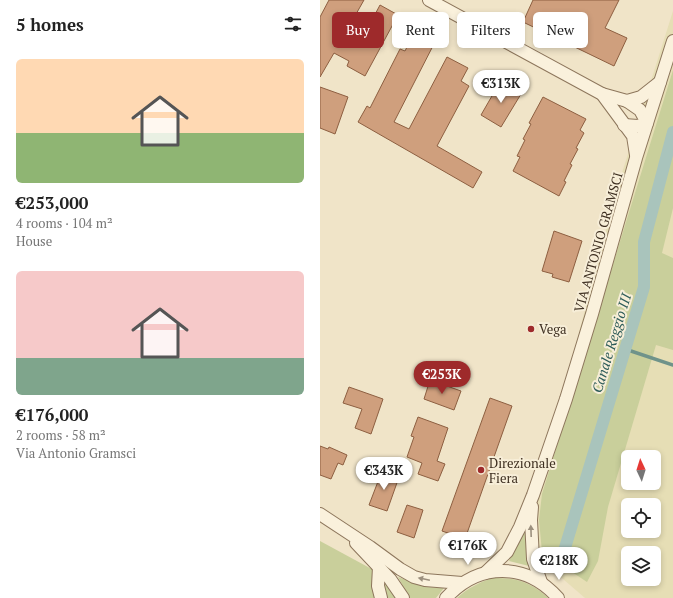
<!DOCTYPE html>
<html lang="en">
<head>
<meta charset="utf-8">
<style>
  :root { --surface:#fff; --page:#f2f2f2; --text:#222; --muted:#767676; --accent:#9e2a2b }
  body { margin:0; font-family:"PT Serif",serif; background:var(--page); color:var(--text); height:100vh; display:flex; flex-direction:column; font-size:15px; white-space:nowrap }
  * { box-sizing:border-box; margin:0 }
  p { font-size:13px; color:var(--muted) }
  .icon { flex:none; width:22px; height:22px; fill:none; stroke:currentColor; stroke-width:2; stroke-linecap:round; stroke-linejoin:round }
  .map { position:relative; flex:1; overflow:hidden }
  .panel { display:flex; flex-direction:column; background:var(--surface); width:320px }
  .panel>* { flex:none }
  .guide { position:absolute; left:12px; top:12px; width:281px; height:36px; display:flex; gap:8px }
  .needle { width:26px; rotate:356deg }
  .controls { position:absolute; left:301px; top:450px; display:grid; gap:8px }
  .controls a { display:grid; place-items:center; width:40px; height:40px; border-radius:6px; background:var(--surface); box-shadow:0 2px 6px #0003; font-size:20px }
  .price { position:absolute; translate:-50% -34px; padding:0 9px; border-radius:14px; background:#fff; color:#222; font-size:13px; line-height:26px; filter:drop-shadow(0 1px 2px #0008) }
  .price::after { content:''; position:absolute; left:50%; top:24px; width:12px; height:9px; margin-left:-6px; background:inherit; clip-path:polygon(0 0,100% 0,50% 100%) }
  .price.on { background:var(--accent); color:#fff }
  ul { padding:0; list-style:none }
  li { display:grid; align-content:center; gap:8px; height:212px; padding:0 16px }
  li span { display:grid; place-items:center; height:124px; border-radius:6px; color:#555 }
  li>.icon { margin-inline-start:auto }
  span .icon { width:72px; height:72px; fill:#fffc; stroke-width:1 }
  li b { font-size:17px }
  h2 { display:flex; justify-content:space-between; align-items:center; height:48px; padding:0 16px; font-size:17px }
  .chip { padding:0 14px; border-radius:6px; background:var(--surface); box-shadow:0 2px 6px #0003; font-size:14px; line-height:36px }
  .chip.on { background:var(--accent); color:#fff }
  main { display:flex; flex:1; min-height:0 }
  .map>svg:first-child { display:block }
</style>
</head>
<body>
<main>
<section class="panel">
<h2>5 homes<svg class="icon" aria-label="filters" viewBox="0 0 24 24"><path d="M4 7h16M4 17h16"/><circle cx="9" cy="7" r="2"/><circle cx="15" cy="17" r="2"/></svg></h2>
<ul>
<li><span style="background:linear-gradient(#ffd9b3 60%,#8fb573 0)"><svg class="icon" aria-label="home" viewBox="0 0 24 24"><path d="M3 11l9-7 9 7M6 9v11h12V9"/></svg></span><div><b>€253,000</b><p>4 rooms · 104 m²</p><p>House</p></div></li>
<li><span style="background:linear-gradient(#f6c9c9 70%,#7fa58c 0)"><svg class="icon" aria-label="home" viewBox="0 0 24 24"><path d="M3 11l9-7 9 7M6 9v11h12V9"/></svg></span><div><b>€176,000</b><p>2 rooms · 58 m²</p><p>Via Antonio Gramsci</p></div></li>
</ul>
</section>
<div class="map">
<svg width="353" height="598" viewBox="0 0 353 598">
  <rect width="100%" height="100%" fill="#f0e4c8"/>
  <path fill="#e6deb5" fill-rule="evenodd" d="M353,11V598H265L228,566L221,558L215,540L216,496L296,192ZM308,457H334V483H308ZM308,505H334V531H308ZM308,553H334V579H308Z"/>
  <g fill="#c9cf9b">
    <polygon points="353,70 353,208 342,253 353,258 353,350 336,345 288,507 278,561 267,582 222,552 219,520 222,494"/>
    <polygon points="207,524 213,567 189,561"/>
    <polygon points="0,541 83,586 78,577 107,587 124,588 116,598 0,598"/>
    <path d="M172,578C194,577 212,582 228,598H137C148,588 158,583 172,578Z"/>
  </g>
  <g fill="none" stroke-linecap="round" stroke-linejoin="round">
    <polyline stroke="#6f938a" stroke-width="3.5" points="305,349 353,365"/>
    <polyline stroke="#a9c4bc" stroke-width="12" points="241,561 324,287 324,242 353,132"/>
  </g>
  <g fill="#cf9f7d" stroke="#8d5f41">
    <polygon points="9,0 44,0 27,30 42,39 60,5 78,15 45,76 27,66 29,61 14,53 0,77 0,17"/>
    <polygon points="213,0 299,0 285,28 307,38 294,66 203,22"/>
    <polygon points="97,27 117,38 74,122 89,129 127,57 148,68 141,81 149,86 117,146 162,172 153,188 38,122 47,106 50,108 80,49 85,51"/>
    <polygon points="180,82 201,94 181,127 161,115"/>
    <polygon points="0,87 28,97 15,134 0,128"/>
    <polygon points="223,97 266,119 260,130 264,133 256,148 258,149 250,164 252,165 244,181 246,182 239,196 193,171 200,157 197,156 205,140 203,139 211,124 209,123"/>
    <polygon points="234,231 262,241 249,282 232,277 233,274 222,271"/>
    <polygon points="110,380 141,391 134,410 104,399"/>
    <polygon points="29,387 63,399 51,434 35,428 42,409 23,403"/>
    <polygon points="170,398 192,406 145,539 122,531"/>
    <polygon points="98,417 128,428 117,461 125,464 118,481 98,474 102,463 87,457 94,437 91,436"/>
    <polygon points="0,446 8,449 9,447 27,455 23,465 18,463 11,479 0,475"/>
    <polygon points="62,471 79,477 67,511 49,505"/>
    <polygon points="87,505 103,510 94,538 77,532"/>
  </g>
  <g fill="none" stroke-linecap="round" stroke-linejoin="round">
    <g stroke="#8d765c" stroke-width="14">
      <g id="minor">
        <polyline points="109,0 282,94 313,136 316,155"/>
        <polyline points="282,94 307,101 321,97 340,82"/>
        <polyline points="304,125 318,126 327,123 320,110 307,101"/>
        <polyline points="212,507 211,520 213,559 221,582"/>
        <polyline points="0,514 50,547 80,569 94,577 105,580 142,583"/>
        <polyline points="36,543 70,579 83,598"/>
        <polyline points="59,567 58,586 61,598"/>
        <polyline points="165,573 187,552 200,527 213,495 246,399 272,314 316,158 353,41"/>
        <path d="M126,598C159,562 206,562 238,598"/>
      </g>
    </g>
    <use href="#minor" stroke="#faf1dc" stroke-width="12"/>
  </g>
  <defs><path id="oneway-solid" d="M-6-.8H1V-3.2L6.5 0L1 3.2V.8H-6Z"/></defs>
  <g fill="#9c907e">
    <use href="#oneway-solid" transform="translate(211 531) rotate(-92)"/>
    <use href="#oneway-solid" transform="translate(104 579) rotate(-168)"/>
  </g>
  <g fill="#9e2a2b" stroke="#f7eed8" stroke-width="1.5">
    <circle cx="211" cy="329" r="4"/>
    <circle cx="161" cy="470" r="4"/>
  </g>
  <g text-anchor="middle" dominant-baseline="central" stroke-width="4" stroke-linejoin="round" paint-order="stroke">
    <g font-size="13" fill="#3d2e20" stroke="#f7eed8">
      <text transform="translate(278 242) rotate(-74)">VIA ANTONIO GRAMSCI</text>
    </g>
    <g font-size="13" fill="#3d2e20" stroke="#f7eed8" text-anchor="start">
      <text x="219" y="329">Vega</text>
      <text x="169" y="463">Direzionale<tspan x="169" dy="15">Fiera</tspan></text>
    </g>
    <g font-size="14" font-style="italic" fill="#2f5d5a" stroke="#f7eed8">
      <text transform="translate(291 343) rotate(-73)">Canale Reggio III</text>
    </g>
  </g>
</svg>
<div class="controls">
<a><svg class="needle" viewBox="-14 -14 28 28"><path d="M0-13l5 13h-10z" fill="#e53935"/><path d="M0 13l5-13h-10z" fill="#767676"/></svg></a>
<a><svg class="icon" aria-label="locate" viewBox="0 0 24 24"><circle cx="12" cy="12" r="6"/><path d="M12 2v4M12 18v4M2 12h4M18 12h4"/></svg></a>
<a><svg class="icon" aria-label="layers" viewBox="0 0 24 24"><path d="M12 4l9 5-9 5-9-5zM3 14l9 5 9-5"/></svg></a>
</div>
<b class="price" style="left:181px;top:104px">€313K</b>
<b class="price on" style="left:122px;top:395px">€253K</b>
<b class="price" style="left:64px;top:491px">€343K</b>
<b class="price" style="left:148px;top:566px">€176K</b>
<b class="price" style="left:239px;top:581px">€218K</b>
<div class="guide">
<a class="chip on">Buy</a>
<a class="chip">Rent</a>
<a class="chip">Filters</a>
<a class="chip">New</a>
</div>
</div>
</main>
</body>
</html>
